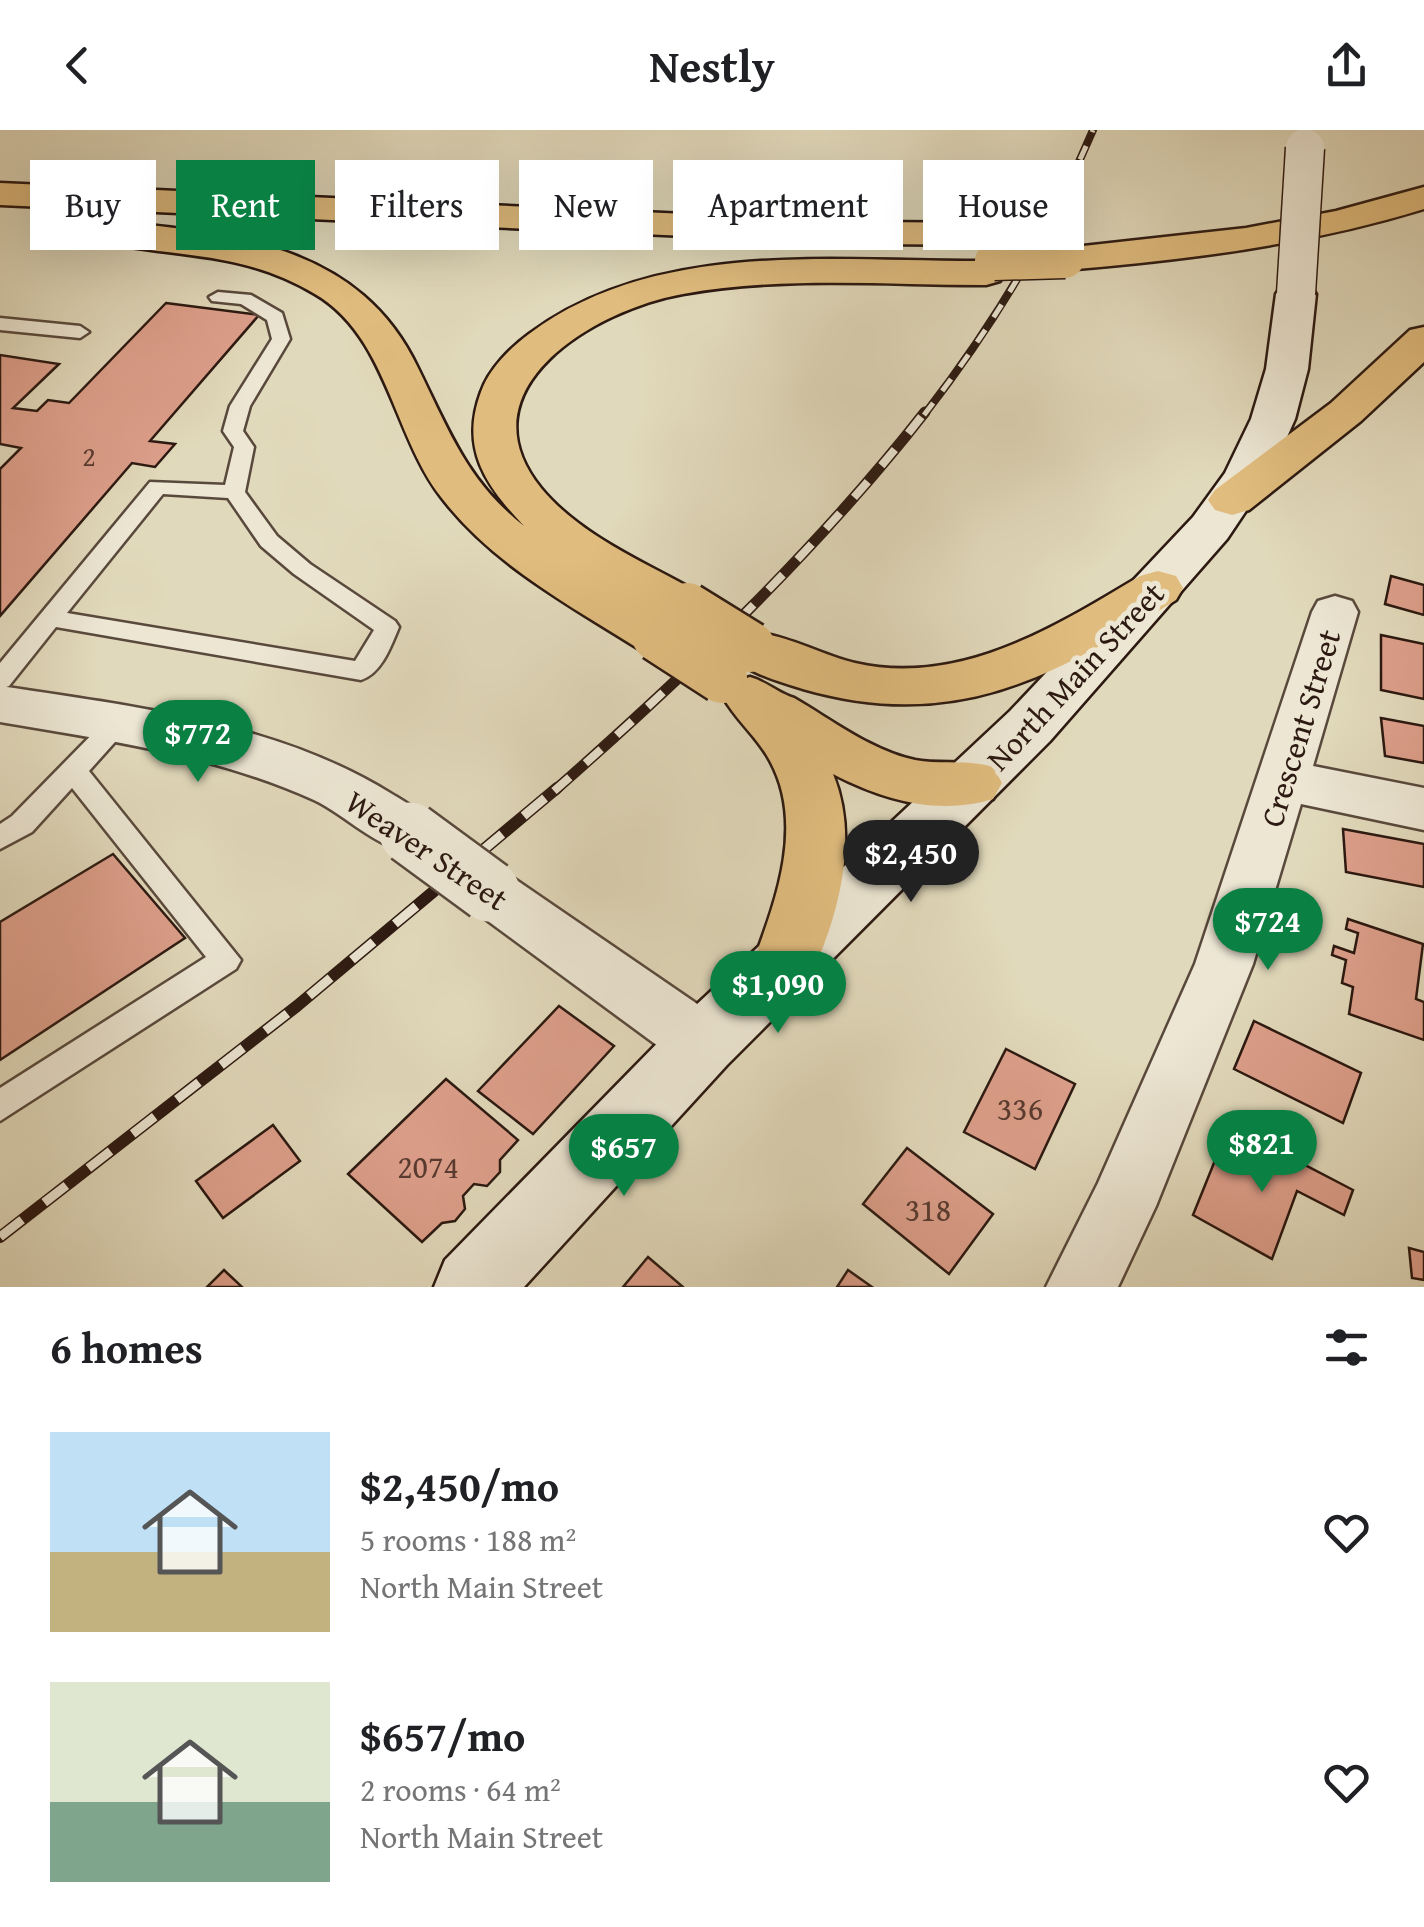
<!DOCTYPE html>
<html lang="en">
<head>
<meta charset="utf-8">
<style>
  :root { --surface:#fff; --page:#f2f2f2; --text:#202124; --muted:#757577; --accent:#0b8043 }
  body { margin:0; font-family:"Gentium Book Plus",serif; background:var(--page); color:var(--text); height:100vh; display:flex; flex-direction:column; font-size:38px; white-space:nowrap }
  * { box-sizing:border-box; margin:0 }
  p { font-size:32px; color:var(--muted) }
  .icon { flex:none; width:55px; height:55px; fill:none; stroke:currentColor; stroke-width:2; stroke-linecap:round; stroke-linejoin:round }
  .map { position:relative; height:1157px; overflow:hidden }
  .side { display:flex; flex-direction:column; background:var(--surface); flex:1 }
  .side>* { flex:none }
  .banner { position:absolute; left:30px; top:30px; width:1365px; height:90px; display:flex; gap:20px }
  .price { position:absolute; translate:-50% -85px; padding:0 22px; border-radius:35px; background:var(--accent); color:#fff; font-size:32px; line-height:65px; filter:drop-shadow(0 2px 5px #0008) }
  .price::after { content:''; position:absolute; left:50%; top:60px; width:30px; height:22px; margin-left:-15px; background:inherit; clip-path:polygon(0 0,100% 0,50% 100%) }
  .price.current { background:#222; color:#fff }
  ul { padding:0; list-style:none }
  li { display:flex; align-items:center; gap:30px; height:250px; padding:0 50px }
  li span { display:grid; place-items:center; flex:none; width:280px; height:200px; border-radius:0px; color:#555 }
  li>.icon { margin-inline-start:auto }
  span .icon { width:120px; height:120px; fill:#fffc; stroke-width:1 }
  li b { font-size:42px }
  h2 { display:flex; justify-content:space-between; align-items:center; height:120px; padding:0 50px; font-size:42px }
  .pill { padding:0 35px; border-radius:0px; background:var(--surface); box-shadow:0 10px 40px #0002; font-size:35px; line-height:90px }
  .pill.current { background:var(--accent); color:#fff }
  header { display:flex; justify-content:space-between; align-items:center; height:130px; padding:0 50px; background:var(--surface); font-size:45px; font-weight:700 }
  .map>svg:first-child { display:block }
</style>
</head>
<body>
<header><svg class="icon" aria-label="back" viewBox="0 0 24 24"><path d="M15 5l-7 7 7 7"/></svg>Nestly<svg class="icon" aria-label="share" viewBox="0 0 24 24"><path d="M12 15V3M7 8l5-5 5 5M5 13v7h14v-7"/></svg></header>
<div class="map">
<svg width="1424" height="1157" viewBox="0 0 1424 1157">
  <rect width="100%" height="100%" fill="#e1d9bb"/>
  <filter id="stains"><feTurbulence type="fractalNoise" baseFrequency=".002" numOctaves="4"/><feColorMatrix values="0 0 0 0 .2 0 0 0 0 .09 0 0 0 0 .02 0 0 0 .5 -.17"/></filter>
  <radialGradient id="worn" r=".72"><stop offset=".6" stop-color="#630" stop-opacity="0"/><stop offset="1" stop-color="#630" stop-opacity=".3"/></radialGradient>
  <g fill="#dd9f8b" stroke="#2c1911" stroke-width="2.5">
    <polygon points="166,173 259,185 150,311 175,314 155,337 132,333 0,486 0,339 21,318 0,314 0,225 59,234 13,278 37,281 48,270 69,273"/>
    <polygon points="1391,446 1424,455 1424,485 1385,474"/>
    <polygon points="1381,505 1424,514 1424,569 1381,560"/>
    <polygon points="1381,588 1424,596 1424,633 1385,626"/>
    <polygon points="1343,699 1424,714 1424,757 1346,742"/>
    <polygon points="113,724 185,808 0,930 0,792"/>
    <polygon points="1348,789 1423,814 1416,869 1424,872 1424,910 1349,884 1353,857 1342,853 1346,830 1332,825 1334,816 1354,823 1358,803 1346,799"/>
    <polygon points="559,876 614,916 533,1004 478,961"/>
    <polygon points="1254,891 1361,943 1343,993 1234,939"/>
    <polygon points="1006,919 1075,954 1035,1039 964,1002"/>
    <polygon points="446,949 518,1010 500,1030 500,1042 487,1056 474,1054 463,1066 465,1079 455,1091 442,1093 422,1112 348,1044"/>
    <polygon points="273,995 300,1031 223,1088 196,1051"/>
    <polygon points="1257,1010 1353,1060 1344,1085 1297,1061 1272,1129 1193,1085 1220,1018 1248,1033"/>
    <polygon points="907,1018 993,1084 949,1144 863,1074"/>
    <polygon points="1409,1118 1424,1122 1424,1150 1412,1148"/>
    <polygon points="648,1127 683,1157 623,1157"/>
    <polygon points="224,1140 242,1157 207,1157"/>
    <polygon points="848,1140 872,1157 837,1157"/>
  </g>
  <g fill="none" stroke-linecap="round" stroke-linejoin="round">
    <g stroke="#59493c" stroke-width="5">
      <g id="service">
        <path d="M218,162L251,165L282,183L290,209L250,276L243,301L254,317L245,362L277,406L310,434L395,491L399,497C391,516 382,543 361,550L56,497L9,556L0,559V533L150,352L225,355L234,317L223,301L230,276L272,209L267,190L241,174L212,171L209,167ZM163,364L228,368L261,416L294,444L374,500L355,531L67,483Z"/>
        <polygon points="0,188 80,196 89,202 80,208 0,200"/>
        <polygon points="119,584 128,586 132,593 89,641 241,830 236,839 0,991 0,958 206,827 72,658 32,702 0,719 0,694 12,686 110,586"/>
      </g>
    </g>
    <g stroke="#59493c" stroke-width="5">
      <g id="minor">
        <polygon points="1335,466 1352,471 1358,482 1313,636 1424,658 1424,700 1301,674 1253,834 1156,1076 1118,1157 1046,1157 1098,1053 1195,834 1312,482 1318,471"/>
        <path d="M0,556C131,576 277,592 392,664C410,675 427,684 437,703L429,718C387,732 351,687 314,670C214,625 107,610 0,592Z"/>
        <polygon points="489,738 509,745 725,893 734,913 725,933 703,941 681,933 469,777 461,761 469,745"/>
      </g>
    </g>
    <g stroke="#2c1911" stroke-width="5">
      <polygon id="secondary" points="1296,152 1310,156 1316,164 1308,239 1295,289 1270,345 1227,409 1050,611 727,935 524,1157 434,1157 445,1130 679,891 1010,581 1193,387 1225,343 1251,289 1266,239 1276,164 1282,156"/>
    </g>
    <g stroke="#2c1911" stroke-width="5">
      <g id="motorway">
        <polygon points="0,53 865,92 1011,93 1024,96 1030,104 1024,112 1011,115 865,114 0,75"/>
        <path d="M1424,57V79C1307,115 1187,130 1065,140L1052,137L1046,129L1052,121L1065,118L1246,98L1336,81Z"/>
        <path d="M102,90C226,103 358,111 418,238C449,301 467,351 524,396C485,355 460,318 481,262C489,239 510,218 529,204C657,108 835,132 986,131L1000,135L1005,143L1000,151L986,155C886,155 782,146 683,164C597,179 460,258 541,358C581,407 651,435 705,466L713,478L705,490L687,495L672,491L683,506L675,519L657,524L639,519C569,475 492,434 441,367C393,305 387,206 315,164C238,118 170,129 89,109L84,101L89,93Z"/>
        <polygon points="1424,197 1424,232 1361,291 1249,380 1232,385 1215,380 1208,370 1215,360 1331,273 1410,200"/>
        <path d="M1158,441L1176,446L1183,458L1176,470C1052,549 952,602 803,559C777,551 737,540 724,517L731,504C767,494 817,524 855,533C959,557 1055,497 1140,446Z"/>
        <path d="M750,547C767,552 778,563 794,568C832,590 872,621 915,630C942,635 967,629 993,637L1002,653L993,669C939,686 883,670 833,644C860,710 838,788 809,850L786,858L763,850L754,830C777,768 805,692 769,629C756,606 736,590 723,567L731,553Z"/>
      </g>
    </g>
    <use href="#service" fill="#ece6d3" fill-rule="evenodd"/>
    <use href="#minor" fill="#ece6d3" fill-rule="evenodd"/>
    <use href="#secondary" fill="#ece6d3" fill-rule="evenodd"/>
    <use href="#motorway" fill="#e0bc7e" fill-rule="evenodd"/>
    <g stroke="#2c1911" stroke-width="8">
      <path id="rail-far2" d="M924,285C993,196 1049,104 1093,0"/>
    </g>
    <g stroke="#2c1911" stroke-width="11">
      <path id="rail-far1" d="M554,661C686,545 817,420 925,282"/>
    </g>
    <g stroke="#2c1911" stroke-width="12">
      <polyline id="rail" points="0,1107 297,876 557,658"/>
    </g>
    <use href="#rail-far2" stroke="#ece6d3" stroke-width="5" stroke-dasharray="15" stroke-linecap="butt"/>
    <use href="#rail-far1" stroke="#ece6d3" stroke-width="8" stroke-dasharray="21" stroke-linecap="butt"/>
    <use href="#rail" stroke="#ece6d3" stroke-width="9" stroke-dasharray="28" stroke-linecap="butt"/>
    <g stroke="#59493c" stroke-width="66" stroke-linecap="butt">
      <polyline id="minor-bridge" points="410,703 489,761"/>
    </g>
    <g stroke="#2c1911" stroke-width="41" stroke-linecap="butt">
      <polyline id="secondary-bridge" points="1296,164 1305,18"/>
    </g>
    <g stroke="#2c1911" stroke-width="41" stroke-linecap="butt">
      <polyline id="motorway-bridge-far1" points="994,131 1065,129"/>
    </g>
    <g stroke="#2c1911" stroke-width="55" stroke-linecap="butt">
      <g id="motorway-bridge">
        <polyline points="687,478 750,517"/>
        <polyline points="657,506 722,548"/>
      </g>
    </g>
    <use href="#minor-bridge" stroke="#ece6d3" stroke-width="61"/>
    <use href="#secondary-bridge" stroke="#ece6d3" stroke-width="38"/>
    <use href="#motorway-bridge-far1" stroke="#e0bc7e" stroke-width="38"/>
    <use href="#motorway-bridge" stroke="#e0bc7e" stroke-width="50"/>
  </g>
  <g text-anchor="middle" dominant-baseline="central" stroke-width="10" stroke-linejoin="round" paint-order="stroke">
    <g font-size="28" fill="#583a30">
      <text x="89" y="325">2</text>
    </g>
    <g font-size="32" fill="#2c1911" stroke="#ece6d3">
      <text transform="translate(1075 546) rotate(-47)">North Main Street</text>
      <text transform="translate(1300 598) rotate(-73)">Crescent Street</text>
      <text transform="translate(427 720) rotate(34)">Weaver Street</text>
    </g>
    <g font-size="32" fill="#583a30">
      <text x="1020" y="978">336</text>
      <text x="428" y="1036">2074</text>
      <text x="928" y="1079">318</text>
    </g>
  </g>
  <rect width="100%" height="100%" filter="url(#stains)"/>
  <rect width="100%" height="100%" fill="url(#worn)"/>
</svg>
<b class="price" style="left:198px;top:655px">$772</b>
<b class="price current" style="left:911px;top:775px">$2,450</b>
<b class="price" style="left:1268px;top:843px">$724</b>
<b class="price" style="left:778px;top:906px">$1,090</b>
<b class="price" style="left:1262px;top:1065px">$821</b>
<b class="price" style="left:624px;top:1069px">$657</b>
<div class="banner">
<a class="pill">Buy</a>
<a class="pill current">Rent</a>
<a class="pill">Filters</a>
<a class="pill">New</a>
<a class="pill">Apartment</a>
<a class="pill">House</a>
</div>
</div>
<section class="side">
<h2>6 homes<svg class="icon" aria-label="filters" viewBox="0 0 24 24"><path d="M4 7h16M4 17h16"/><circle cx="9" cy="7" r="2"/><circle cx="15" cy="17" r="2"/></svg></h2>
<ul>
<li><span style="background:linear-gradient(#bfe0f5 60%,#c2b280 0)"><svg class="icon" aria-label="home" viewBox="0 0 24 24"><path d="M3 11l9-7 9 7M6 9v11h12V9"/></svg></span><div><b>$2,450/mo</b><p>5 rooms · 188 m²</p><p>North Main Street</p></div><svg class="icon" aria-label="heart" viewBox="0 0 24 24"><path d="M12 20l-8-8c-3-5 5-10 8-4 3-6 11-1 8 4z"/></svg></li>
<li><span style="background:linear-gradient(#dfe7d0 60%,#7fa58c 0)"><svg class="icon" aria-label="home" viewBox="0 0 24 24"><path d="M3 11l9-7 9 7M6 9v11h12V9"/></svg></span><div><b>$657/mo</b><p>2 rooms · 64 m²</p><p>North Main Street</p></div><svg class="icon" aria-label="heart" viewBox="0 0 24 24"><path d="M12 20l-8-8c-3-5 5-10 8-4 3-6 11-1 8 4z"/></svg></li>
</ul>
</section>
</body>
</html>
